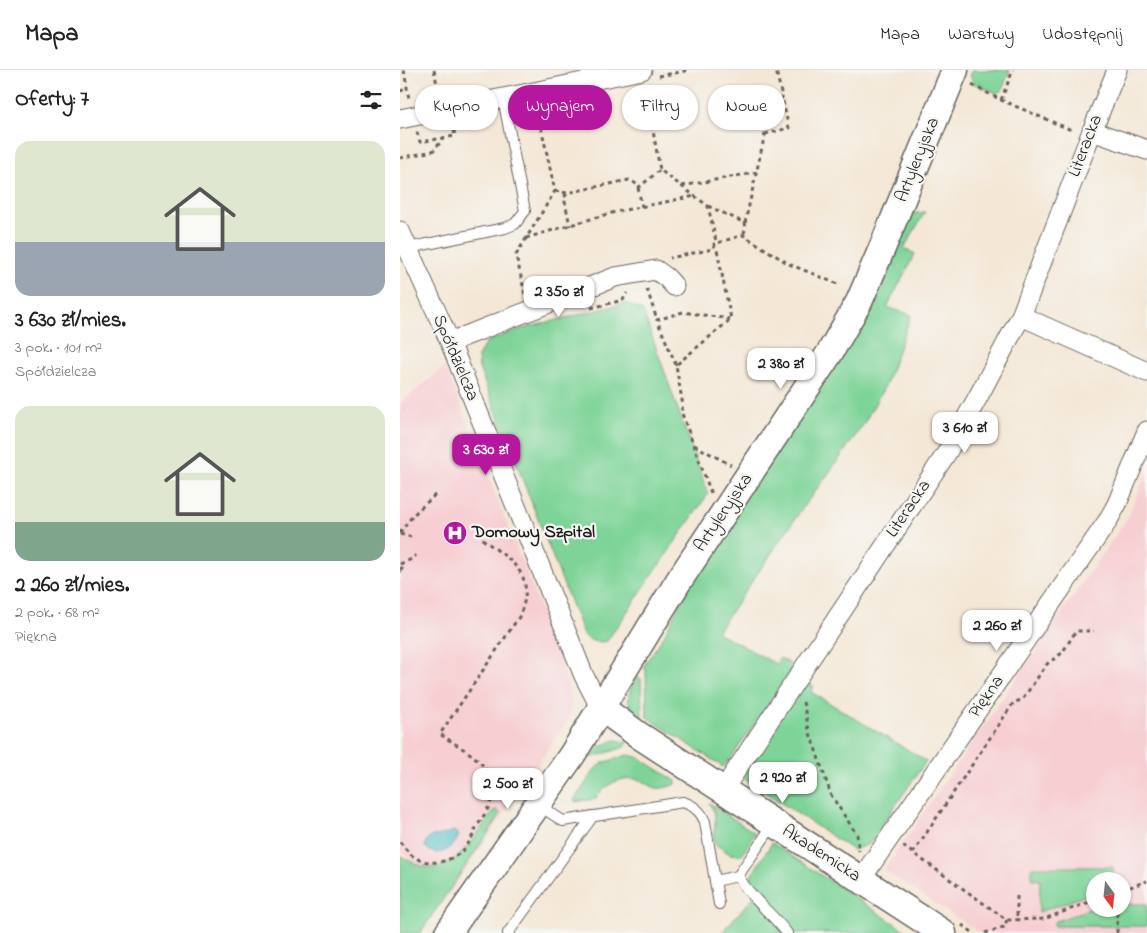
<!DOCTYPE html>
<html lang="pl">
<head>
<meta charset="utf-8">
<style>
  :root { --surface:#fff; --page:#f6f6f6; --text:#222; --muted:#767676; --line:#e0e0e0; --accent:#b5179e }
  body { margin:0; font-family:"Indie Flower",sans-serif; background:var(--page); color:var(--text); height:100vh; display:flex; flex-direction:column; font-size:19px; white-space:nowrap }
  * { box-sizing:border-box; margin:0 }
  p { font-size:16px; color:var(--muted) }
  .icon { flex:none; width:28px; height:28px; fill:none; stroke:currentColor; stroke-width:2; stroke-linecap:round; stroke-linejoin:round }
  .map { position:relative; flex:1; overflow:hidden }
  .side { display:flex; flex-direction:column; background:var(--surface); width:400px }
  .side>* { flex:none }
  .banner { position:absolute; left:15px; top:15px; width:475px; height:45px; display:flex; gap:10px }
  .needle { width:32px; rotate:165deg }
  .buttons { position:absolute; left:686px; top:802px; display:grid; gap:10px }
  .buttons a { display:grid; place-items:center; width:45px; height:45px; border-radius:50%; background:var(--surface); box-shadow:0 1px 4px #0004; font-size:25px }
  .price { position:absolute; translate:-50% -42px; padding:0 11px; border-radius:10px; background:#fff; color:#222; font-size:16px; line-height:32px; filter:drop-shadow(0 1px 2px #0008) }
  .price::after { content:''; position:absolute; left:50%; top:30px; width:15px; height:11px; margin-left:-8px; background:inherit; clip-path:polygon(0 0,100% 0,50% 100%) }
  .price.on { background:var(--accent); color:#fff }
  ul { padding:0; list-style:none }
  li { display:grid; align-content:center; gap:10px; height:265px; padding:0 15px }
  li span { display:grid; place-items:center; height:155px; border-radius:15px; color:#555 }
  li>.icon { margin-inline-start:auto }
  span .icon { width:90px; height:90px; fill:#fffc; stroke-width:1 }
  li b { font-size:21px }
  h2 { display:flex; justify-content:space-between; align-items:center; height:60px; padding:0 15px; font-size:21px }
  .pill { padding:0 18px; border-radius:22px; background:var(--surface); box-shadow:0 1px 4px #0004; font-size:18px; line-height:45px }
  .pill.on { background:var(--accent); color:#fff }
  header { display:flex; align-items:center; gap:30px; box-sizing:border-box; height:70px; padding:0 25px; background:var(--surface); border-bottom:1px solid var(--line) }
  header strong { font-size:24px }
  nav { display:flex; gap:28px; margin-inline-start:auto; font-size:18px }
  main { display:flex; flex:1; min-height:0 }
  .map>svg:first-child { display:block }
</style>
</head>
<body>
<header>
<strong>Mapa</strong>
<nav><a>Mapa</a><a>Warstwy</a><a>Udostępnij</a></nav>
</header>
<main>
<section class="side">
<h2>Oferty: 7<svg class="icon" aria-label="filters" viewBox="0 0 24 24"><path d="M4 7h16M4 17h16"/><circle cx="9" cy="7" r="2"/><circle cx="15" cy="17" r="2"/></svg></h2>
<ul>
<li><span style="background:linear-gradient(#dfe7d0 65%,#9aa5b1 0)"><svg class="icon" aria-label="home" viewBox="0 0 24 24"><path d="M3 11l9-7 9 7M6 9v11h12V9"/></svg></span><div><b>3 630 zł/mies.</b><p>3 pok. · 101 m²</p><p>Spółdzielcza</p></div></li>
<li><span style="background:linear-gradient(#dfe7d0 75%,#7fa58c 0)"><svg class="icon" aria-label="home" viewBox="0 0 24 24"><path d="M3 11l9-7 9 7M6 9v11h12V9"/></svg></span><div><b>2 260 zł/mies.</b><p>2 pok. · 68 m²</p><p>Piękna</p></div></li>
</ul>
</section>
<div class="map">
<svg width="747" height="863" viewBox="0 0 747 863">
  <rect width="100%" height="100%" fill="#f6f6f2"/>
  <filter id="ink" filterUnits="userSpaceOnUse"><feTurbulence type="fractalNoise" baseFrequency=".02" numOctaves="2"/><feDisplacementMap in="SourceGraphic" scale="10" xChannelSelector="R" yChannelSelector="G"/><feConvolveMatrix kernelMatrix="1 2 1 2 8 2 1 2 1" color-interpolation-filters="sRGB"/></filter>
  <filter id="wash" filterUnits="userSpaceOnUse"><feTurbulence type="fractalNoise" baseFrequency=".0096" numOctaves="4" result="noise"/><feDisplacementMap in="SourceGraphic" scale="20" xChannelSelector="R" yChannelSelector="G"/><feGaussianBlur stdDeviation="1.12" result="paint"/><feColorMatrix in="noise" values="0 0 0 0 0 0 0 0 0 0 0 0 0 0 0 0 0 1.4 0 .05"/><feComposite in="paint" operator="in"/></filter>
  <g filter="url(#wash)">
    <rect width="100%" height="100%" fill="#f4e7d6"/>
    <g fill="#f7cfd3" fill-rule="evenodd">
      <polygon points="45,296 161,591 168,613 171,637 170,647 49,824 0,780 0,334"/>
      <path d="M747,401V863H580L484,800L728,447ZM695,811H722V839H695Z"/>
    </g>
    <g fill="#7ed498" stroke="#4d785a">
      <polygon points="572,0 610,0 602,20 597,23 573,13 570,4"/>
      <polygon points="525,142 504,178 515,184 487,237 511,245 486,314 463,355 434,396 404,436 317,562 376,594 380,588 389,593 391,601 329,691 323,697 247,647 246,600 243,597 265,564 292,508 507,144"/>
      <path d="M226,233L243,241L308,424L207,571C196,573 191,572 183,564L79,298L78,287L86,272L121,259Z"/>
      <path d="M237,607L241,609L242,651L240,653C226,637 225,624 237,607Z"/>
      <polygon points="406,612 414,617 411,622 526,691 469,774 453,780 343,708 345,699 402,613"/>
      <polygon points="215,670 227,672 224,677 219,679 186,689 194,679"/>
      <path d="M227,685L238,687L276,711V714C271,716 262,719 257,718C253,718 247,713 243,711C224,704 206,713 195,729L175,732L174,730L197,697L203,693Z"/>
      <path d="M309,733L355,763L342,785L330,784L315,774C312,765 316,758 315,748C315,742 312,738 309,733Z"/>
      <path d="M96,739L101,744L20,863H0V785C50,820 68,773 96,739Z"/>
      <polygon points="372,773 509,863 321,863 358,822 352,811 351,806"/>
      <polygon points="632,797 713,797 713,811 695,811 695,822 639,842 640,810 632,809"/>
      <polygon points="723,834 747,834 747,856 654,856 654,852 695,837 695,839 722,839"/>
    </g>
    <path fill="#50bec6" stroke="#366d71" d="M54,761L59,765C54,779 37,790 25,777L26,771L32,766L42,765Z"/>
  </g>
  <g filter="url(#ink)">
    <g fill="none" stroke-linecap="round" stroke-linejoin="round">
      <g stroke="#68635d" stroke-width="12">
        <g id="lane">
          <polyline points="8,178 105,158 115,154 125,141 103,28"/>
          <path d="M138,735L163,751L283,732C294,736 301,741 305,752L319,834"/>
          <path d="M374,753L338,806C350,828 372,843 387,863"/>
          <polyline points="315,811 338,806"/>
          <polyline points="108,863 193,746"/>
        </g>
      </g>
      <g stroke="#68635d" stroke-width="21">
        <g id="street">
          <polyline points="0,49 242,0"/>
          <polyline points="692,61 747,80"/>
          <polyline points="0,161 50,272 184,606 200,637"/>
          <polyline points="621,246 747,302"/>
          <polyline points="50,272 215,207 256,200 267,208 274,216"/>
          <polyline points="323,720 546,384 578,327 621,246 692,61 717,0"/>
          <polyline points="461,809 707,452 717,434 747,361"/>
        </g>
      </g>
      <g stroke="#68635d" stroke-width="29">
        <g id="secondary">
          <polyline points="200,637 240,666 543,863"/>
          <polyline points="48,863 172,685 278,512 429,284 459,232 483,176 555,0"/>
        </g>
      </g>
      <g stroke="#68635d" stroke-width="3" stroke-dasharray="4 4" stroke-linecap="butt">
        <polyline points="4,0 9,29"/>
        <polyline points="34,0 39,24"/>
        <polyline points="259,6 290,0"/>
        <polyline points="572,15 601,30 669,59 674,59"/>
        <polyline points="245,16 260,100 308,136 316,171 313,179 270,188"/>
        <polyline points="0,21 7,19"/>
        <polyline points="601,30 613,0"/>
        <polyline points="17,62 20,72 55,66 53,55"/>
        <polyline points="365,64 389,58 382,28"/>
        <polyline points="0,88 33,81 44,68"/>
        <polyline points="282,116 358,102"/>
        <polyline points="238,118 242,137"/>
        <polyline points="155,121 167,123 229,110 235,113 238,118 260,100"/>
        <polyline points="167,124 164,127 170,156"/>
        <polyline points="308,136 345,153 346,158 343,165"/>
        <polyline points="345,153 365,64 382,27 376,0"/>
        <polyline points="126,168 215,142 295,126"/>
        <polyline points="247,219 257,250"/>
        <polyline points="125,224 116,185 155,121 137,38"/>
        <polyline points="191,238 223,230 227,223"/>
        <polyline points="276,295 257,250 283,242 330,249"/>
        <polyline points="294,375 331,395"/>
        <polyline points="311,423 281,341 283,336 276,295 331,249 317,180 314,174 343,165 389,194 440,215"/>
        <polyline points="0,463 13,445 36,424"/>
        <polyline points="0,464 11,467"/>
        <polyline points="0,494 12,489 16,485"/>
        <polyline points="0,497 4,500 0,501"/>
        <polyline points="403,632 409,660 431,725 457,765 459,781"/>
        <path d="M0,772C5,778 9,784 16,788C32,797 54,791 65,778C70,772 73,765 76,758C88,738 99,728 87,702C79,685 55,675 40,664L119,547C138,503 112,492 81,468"/>
        <polyline points="503,776 607,850 644,849 695,830"/>
        <polyline points="513,783 614,632 622,630 647,594 662,583 676,561 694,561"/>
        <polyline points="722,820 747,811"/>
        <polyline points="617,826 617,850"/>
        <polyline points="562,855 574,863"/>
        <polyline points="585,863 604,857 607,850"/>
        <polyline points="717,863 717,839"/>
      </g>
      <use href="#lane" stroke="#fff" stroke-width="10"/>
      <use href="#street" stroke="#fff" stroke-width="19"/>
      <use href="#secondary" stroke="#fff" stroke-width="26"/>
    </g>
  </g>
  <defs>
    <g id="hospital-disc" transform="scale(1.25)"><circle r="9.5" fill="#b5179e" stroke="#f6f6f2"/><path d="M-5-5h3v3.5h4V-5h3V5h-3V1.5h-4V5h-3Z" fill="#fff"/></g>
  </defs>
  <g fill-rule="evenodd">
    <use href="#hospital-disc" x="55" y="463"/>
  </g>
  <g text-anchor="middle" dominant-baseline="central" stroke-width="4.5" stroke-linejoin="round" paint-order="stroke">
    <g font-size="18" fill="#1c1c1c" stroke="#f6f6f2">
      <text transform="translate(686 76) rotate(-69)">Literacka</text>
      <text transform="translate(518 90) rotate(-68)">Artyleryjska</text>
      <text transform="translate(55 288) rotate(67)">Spółdzielcza</text>
      <text transform="translate(509 439) rotate(-56)">Literacka</text>
      <text transform="translate(324 443) rotate(-56)">Artyleryjska</text>
      <text transform="translate(587 627) rotate(-55)">Piękna</text>
      <text transform="translate(421 784) rotate(33)">Akademicka</text>
    </g>
    <g font-size="18" font-weight="bold" fill="#1c1c1c" stroke="#f6f6f2" text-anchor="start">
      <text x="72" y="463">Domowy Szpital</text>
    </g>
  </g>
</svg>
<div class="buttons">
<a><svg class="needle" viewBox="-14 -14 28 28"><path d="M0-13l5 13h-10z" fill="#e53935"/><path d="M0 13l5-13h-10z" fill="#767676"/></svg></a>
</div>
<b class="price" style="left:159px;top:248px">2 350 zł</b>
<b class="price" style="left:381px;top:320px">2 380 zł</b>
<b class="price" style="left:565px;top:384px">3 610 zł</b>
<b class="price on" style="left:86px;top:406px">3 630 zł</b>
<b class="price" style="left:597px;top:582px">2 260 zł</b>
<b class="price" style="left:383px;top:734px">2 920 zł</b>
<b class="price" style="left:108px;top:740px">2 500 zł</b>
<div class="banner">
<a class="pill">Kupno</a>
<a class="pill on">Wynajem</a>
<a class="pill">Filtry</a>
<a class="pill">Nowe</a>
</div>
</div>
</main>
</body>
</html>
